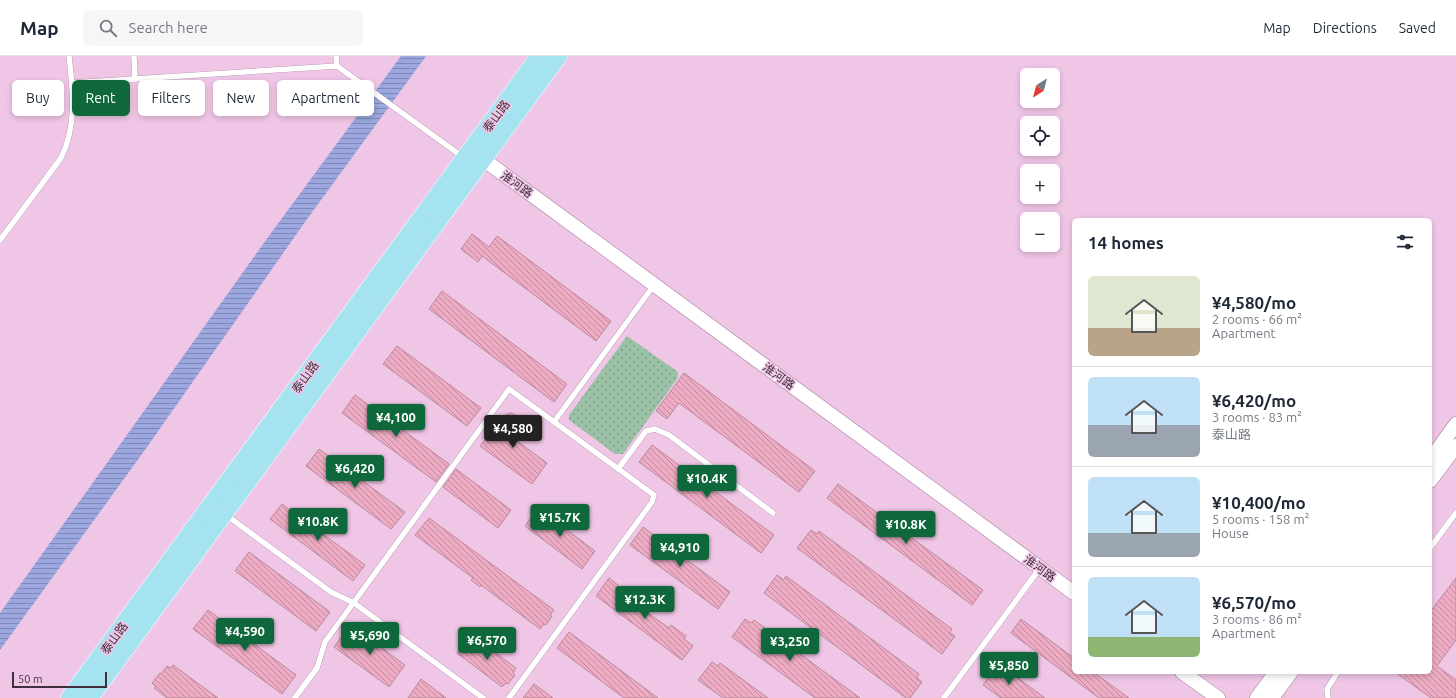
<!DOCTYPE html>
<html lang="en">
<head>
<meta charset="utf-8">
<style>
  :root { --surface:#fff; --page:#f6f6f7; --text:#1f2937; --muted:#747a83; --line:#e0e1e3; --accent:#0e683b }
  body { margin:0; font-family:Ubuntu,"Noto Sans SC",sans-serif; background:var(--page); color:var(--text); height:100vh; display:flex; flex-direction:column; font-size:15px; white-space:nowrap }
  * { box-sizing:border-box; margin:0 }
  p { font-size:13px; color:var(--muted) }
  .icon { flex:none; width:22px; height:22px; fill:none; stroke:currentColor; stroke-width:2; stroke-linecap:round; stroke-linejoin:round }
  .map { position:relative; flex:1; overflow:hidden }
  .details { position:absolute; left:1072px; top:162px; width:360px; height:456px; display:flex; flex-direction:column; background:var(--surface); border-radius:6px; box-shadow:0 2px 6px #0003 }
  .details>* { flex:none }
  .hud { position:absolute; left:12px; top:24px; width:380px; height:36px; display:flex; gap:8px }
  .needle { width:26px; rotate:216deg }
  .controls { position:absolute; left:1020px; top:12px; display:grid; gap:8px }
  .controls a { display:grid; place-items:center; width:40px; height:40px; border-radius:6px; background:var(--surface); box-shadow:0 2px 6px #0003; font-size:20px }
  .scale { position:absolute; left:12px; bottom:10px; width:95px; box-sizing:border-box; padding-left:4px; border:2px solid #402f3c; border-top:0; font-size:11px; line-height:14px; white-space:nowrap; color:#402f3c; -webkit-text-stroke:3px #f0c6e6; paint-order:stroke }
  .price { position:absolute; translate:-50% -34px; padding:0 9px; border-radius:4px; background:var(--accent); color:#fff; font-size:13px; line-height:26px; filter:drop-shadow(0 1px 2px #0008) }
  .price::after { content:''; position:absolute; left:50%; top:24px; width:12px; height:9px; margin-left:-6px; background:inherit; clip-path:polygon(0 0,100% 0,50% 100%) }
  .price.on { background:#222; color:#fff }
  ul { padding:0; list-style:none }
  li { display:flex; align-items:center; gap:12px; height:100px; padding:0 16px }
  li+li { border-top:1px solid var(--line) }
  li span { display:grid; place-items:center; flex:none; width:112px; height:80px; border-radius:6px; color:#555 }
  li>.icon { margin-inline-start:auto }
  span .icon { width:48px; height:48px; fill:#fffc; stroke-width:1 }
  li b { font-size:17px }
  h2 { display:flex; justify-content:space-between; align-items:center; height:48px; padding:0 16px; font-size:17px }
  .pill { padding:0 14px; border-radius:6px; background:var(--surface); box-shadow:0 2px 6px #0003; font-size:14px; line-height:36px }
  .pill.on { background:var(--accent); color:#fff }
  header { display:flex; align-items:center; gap:24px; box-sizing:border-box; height:56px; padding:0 20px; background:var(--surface); border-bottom:1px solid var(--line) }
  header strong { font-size:19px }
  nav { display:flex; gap:22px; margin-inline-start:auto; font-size:14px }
  .search { width:280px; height:36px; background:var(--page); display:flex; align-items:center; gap:10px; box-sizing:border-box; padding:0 14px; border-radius:6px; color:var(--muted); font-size:15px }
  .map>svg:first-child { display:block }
</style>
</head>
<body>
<header>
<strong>Map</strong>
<div class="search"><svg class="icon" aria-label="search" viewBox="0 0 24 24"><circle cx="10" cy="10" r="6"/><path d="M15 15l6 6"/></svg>Search here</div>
<nav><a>Map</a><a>Directions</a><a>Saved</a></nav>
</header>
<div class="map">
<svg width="1456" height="642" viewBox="0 0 1456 642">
  <defs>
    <pattern id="grass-dots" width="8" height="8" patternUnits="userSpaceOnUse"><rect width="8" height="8" fill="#9bc1a7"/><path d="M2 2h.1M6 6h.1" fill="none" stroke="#809d89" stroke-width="1.8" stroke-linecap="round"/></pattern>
    <pattern id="water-rules" width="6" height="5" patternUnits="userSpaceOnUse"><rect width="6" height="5" fill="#9ba7de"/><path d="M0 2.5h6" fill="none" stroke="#8088b5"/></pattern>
    <pattern id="building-back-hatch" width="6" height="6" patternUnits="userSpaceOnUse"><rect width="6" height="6" fill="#edacc4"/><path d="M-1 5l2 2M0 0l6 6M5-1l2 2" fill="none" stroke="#c18ca0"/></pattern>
  </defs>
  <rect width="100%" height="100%" fill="#f0c6e6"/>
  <polygon fill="url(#grass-dots)" points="627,280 678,316 677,323 623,398 615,398 569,364 569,359"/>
  <polygon fill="url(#water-rules)" points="401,0 426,0 305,166 147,391 0,594 0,557 266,184"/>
  <g fill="url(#building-back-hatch)" stroke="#ba8a9b">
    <polygon points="472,178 489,191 497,180 611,265 596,285 482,200 478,206 461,193"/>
    <polygon points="442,235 567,328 554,346 429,253"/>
    <polygon points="397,290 481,352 467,370 383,308"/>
    <polygon points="684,317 815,415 799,436 679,347 667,363 656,355"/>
    <polygon points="355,339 449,408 436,426 342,357"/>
    <polygon points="511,357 518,360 521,367 513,382 547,407 532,428 480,390 505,359"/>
    <polygon points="652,389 774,479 761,497 639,406"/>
    <polygon points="319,393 405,456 391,473 306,410"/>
    <polygon points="456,413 511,454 498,472 443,431"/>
    <polygon points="838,428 983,534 972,549 827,442"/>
    <polygon points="282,448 365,509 353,525 270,463"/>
    <polygon points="538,452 595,495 582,513 525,470"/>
    <polygon points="429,462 554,554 550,559 552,560 546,569 544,568 540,573 481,529 480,531 471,524 473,522 415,479"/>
    <polygon points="643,471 730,536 718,553 630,489"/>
    <polygon points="811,474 817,478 819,475 952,573 950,577 955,580 942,598 797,492"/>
    <polygon points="249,496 330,556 316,575 235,515"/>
    <polygon points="777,519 784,524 786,520 919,618 917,622 922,626 910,642 906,642 764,537"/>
    <polygon points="609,522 618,529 616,533 634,546 636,543 651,553 648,557 669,572 671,569 686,580 684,583 693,590 682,604 596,540"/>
    <polygon points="1456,522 1456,584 1437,610 1456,624 1456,642 1431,642 1395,616 1430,616 1430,556"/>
    <polygon points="208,554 296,619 282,638 193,573"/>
    <polygon points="745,563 751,567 754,564 860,642 815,642 732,581"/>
    <polygon points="1021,563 1074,602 1074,616 1093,616 1129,642 1099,642 1011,577"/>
    <polygon points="350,569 405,609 389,631 334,591"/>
    <polygon points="569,576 658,642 624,642 557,592"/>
    <polygon points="471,578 516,612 513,617 515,619 508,628 506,627 502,631 457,597 460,593 458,591 465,582 467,584"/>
    <polygon points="712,606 718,610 720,607 768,642 723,642 698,624"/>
    <polygon points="173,609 192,623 218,642 167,642 154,632 156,630 152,627 160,617 161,618 167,610 171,612"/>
    <polygon points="997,611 1002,615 1004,612 1045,642 1001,642 983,629"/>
    <polygon points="421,623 446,642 408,642"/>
    <polygon points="534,628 553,642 523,642"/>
  </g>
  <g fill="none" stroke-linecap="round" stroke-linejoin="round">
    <g stroke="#a27b99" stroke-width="6">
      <g id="service">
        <polyline points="134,0 135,23"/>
        <polyline points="336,0 337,10"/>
        <polyline points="72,27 337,10 463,101"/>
        <path d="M0,184L61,102C77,70 73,35 69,0"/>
        <polyline points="554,366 654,229"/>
        <polyline points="618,413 646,375 655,373 669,379 773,457"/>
        <polyline points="226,459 331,536 354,547 483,642"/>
        <polyline points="1430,492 1456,457"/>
        <polyline points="295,642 317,612 325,586 509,333 654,439 652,446 509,642"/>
        <polyline points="944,642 1040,512"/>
        <polyline points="1328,642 1327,633 1338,616"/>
      </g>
    </g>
    <g stroke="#a27b99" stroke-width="15">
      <g id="tertiary">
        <polyline points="483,103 1074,537"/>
        <polyline points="1430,404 1456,368"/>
        <polyline points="1430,425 1456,390"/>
        <polyline points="1182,616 1218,642"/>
        <polyline points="1257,642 1276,616"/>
        <polyline points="1272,642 1291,616"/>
      </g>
    </g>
    <g stroke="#fff" stroke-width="19">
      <g id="primary">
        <polyline points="70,642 540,0"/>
        <polyline points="89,642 558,0"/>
      </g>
    </g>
    <use href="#service" stroke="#fff" stroke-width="5.5"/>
    <use href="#tertiary" stroke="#fff" stroke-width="14"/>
    <use href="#primary" stroke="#a6e3f1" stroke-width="18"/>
  </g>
  <g text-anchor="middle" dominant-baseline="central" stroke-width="3" stroke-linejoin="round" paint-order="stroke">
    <g font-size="12" fill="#402f3c" stroke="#f0c6e6">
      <text transform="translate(496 60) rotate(-54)">泰山路</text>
      <text transform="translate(517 128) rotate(36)">淮河路</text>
      <text transform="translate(779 320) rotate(36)">淮河路</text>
      <text transform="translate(305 321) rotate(-54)">泰山路</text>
      <text transform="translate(1040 512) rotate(36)">淮河路</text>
      <text transform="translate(114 582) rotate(-54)">泰山路</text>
    </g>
  </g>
</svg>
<div class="controls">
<a><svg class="needle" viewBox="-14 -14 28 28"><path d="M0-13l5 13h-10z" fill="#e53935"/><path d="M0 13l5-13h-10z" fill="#747a83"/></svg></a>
<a><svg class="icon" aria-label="locate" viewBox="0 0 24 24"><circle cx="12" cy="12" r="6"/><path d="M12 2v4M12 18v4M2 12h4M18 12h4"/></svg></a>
<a>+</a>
<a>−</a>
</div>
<div class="scale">50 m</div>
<b class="price" style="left:396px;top:382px">¥4,100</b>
<b class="price on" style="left:513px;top:393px">¥4,580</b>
<b class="price" style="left:355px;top:433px">¥6,420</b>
<b class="price" style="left:707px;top:443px">¥10.4K</b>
<b class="price" style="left:560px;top:482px">¥15.7K</b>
<b class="price" style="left:318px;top:486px">¥10.8K</b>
<b class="price" style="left:906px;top:489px">¥10.8K</b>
<b class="price" style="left:680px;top:512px">¥4,910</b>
<b class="price" style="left:645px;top:564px">¥12.3K</b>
<b class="price" style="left:245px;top:596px">¥4,590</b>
<b class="price" style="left:370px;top:600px">¥5,690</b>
<b class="price" style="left:487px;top:605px">¥6,570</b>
<b class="price" style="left:790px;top:606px">¥3,250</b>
<b class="price" style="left:1009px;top:630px">¥5,850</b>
<div class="hud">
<a class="pill">Buy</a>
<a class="pill on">Rent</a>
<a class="pill">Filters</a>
<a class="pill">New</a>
<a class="pill">Apartment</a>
</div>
<section class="details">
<h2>14 homes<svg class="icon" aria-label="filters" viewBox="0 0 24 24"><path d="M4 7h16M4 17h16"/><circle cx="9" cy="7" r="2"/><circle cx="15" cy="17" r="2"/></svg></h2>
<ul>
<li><span style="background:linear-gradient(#dfe7d0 65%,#b9a48a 0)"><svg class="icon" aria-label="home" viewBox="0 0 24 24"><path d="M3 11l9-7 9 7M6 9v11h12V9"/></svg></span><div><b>¥4,580/mo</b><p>2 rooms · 66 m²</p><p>Apartment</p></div></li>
<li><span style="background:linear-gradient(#bfe0f5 60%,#9aa5b1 0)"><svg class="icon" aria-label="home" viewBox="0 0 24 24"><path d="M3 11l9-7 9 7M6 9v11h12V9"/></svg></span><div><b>¥6,420/mo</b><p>3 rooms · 83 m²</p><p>泰山路</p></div></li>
<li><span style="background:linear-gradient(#bfe0f5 70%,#9aa5b1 0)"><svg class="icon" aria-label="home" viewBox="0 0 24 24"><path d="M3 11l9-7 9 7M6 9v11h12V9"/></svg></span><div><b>¥10,400/mo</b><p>5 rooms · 158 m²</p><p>House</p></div></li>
<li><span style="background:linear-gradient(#bfe0f5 75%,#8fb573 0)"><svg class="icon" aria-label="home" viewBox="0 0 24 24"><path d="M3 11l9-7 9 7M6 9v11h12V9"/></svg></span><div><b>¥6,570/mo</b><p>3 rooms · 86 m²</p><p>Apartment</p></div></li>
</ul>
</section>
</div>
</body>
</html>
